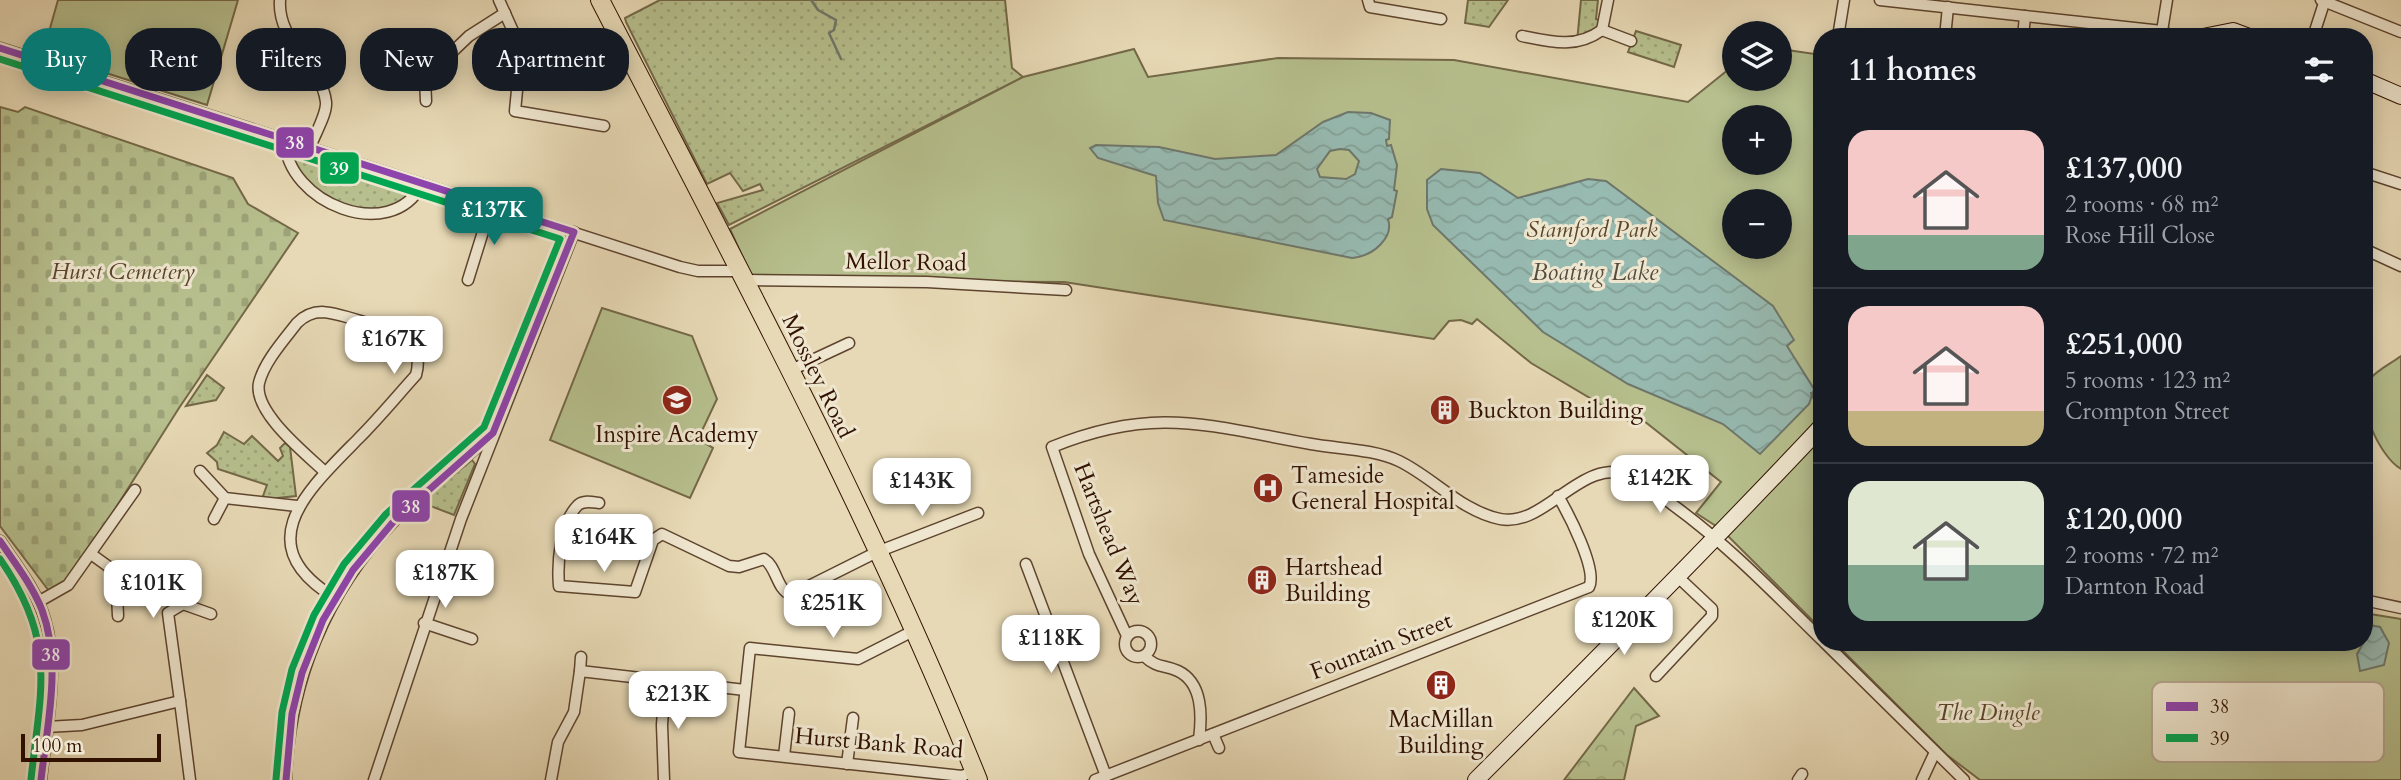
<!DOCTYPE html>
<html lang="en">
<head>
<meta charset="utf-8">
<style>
  :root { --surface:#171b24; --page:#242831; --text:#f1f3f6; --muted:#9ea1a6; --line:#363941; --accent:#0f766e }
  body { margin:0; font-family:Cardo,serif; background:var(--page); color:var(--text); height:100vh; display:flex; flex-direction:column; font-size:26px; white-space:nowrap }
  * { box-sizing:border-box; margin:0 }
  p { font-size:23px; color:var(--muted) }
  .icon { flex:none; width:38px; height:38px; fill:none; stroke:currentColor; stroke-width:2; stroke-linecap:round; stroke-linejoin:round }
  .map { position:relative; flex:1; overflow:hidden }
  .details { position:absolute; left:1813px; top:28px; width:560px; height:623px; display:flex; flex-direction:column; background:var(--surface); border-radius:28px; box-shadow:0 4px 18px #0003 }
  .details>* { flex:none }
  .guide { position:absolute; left:21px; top:28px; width:665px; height:63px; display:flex; gap:14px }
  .fabs { position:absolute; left:1722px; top:21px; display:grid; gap:14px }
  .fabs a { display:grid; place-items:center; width:70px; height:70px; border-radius:50%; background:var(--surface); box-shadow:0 4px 18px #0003; font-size:35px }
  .scale { position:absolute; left:21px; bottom:18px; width:140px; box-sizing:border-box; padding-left:7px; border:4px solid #311201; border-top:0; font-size:19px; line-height:24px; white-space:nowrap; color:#311201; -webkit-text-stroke:5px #efe6cf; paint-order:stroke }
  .price { position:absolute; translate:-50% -60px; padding:0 16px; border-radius:14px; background:#fff; color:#222; font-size:23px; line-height:46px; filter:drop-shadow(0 2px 4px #0008) }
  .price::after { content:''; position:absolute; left:50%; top:42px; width:21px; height:16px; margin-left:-10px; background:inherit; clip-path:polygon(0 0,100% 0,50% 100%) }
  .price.selected { background:var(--accent); color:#fff }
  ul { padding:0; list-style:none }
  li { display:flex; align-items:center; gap:21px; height:175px; padding:0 35px }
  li+li { border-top:2px solid var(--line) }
  li span { display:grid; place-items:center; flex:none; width:196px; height:140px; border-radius:21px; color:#555 }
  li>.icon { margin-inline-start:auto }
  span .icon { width:84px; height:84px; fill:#fffc; stroke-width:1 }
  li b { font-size:30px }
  h2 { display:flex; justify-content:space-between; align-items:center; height:84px; padding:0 35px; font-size:30px }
  .tag { padding:0 24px; border-radius:28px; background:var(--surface); box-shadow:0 4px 18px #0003; font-size:24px; line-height:63px }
  .tag.selected { background:var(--accent); color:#fff }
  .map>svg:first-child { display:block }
</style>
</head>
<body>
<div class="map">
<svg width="2401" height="780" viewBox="0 0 2401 780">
  <defs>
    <pattern id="grass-dots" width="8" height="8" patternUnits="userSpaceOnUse" patternTransform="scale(1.75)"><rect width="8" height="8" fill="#b6bf8d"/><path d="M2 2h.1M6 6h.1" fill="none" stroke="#9da378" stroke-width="1.8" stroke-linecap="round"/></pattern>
    <pattern id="forest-crowns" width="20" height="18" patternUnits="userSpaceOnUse" patternTransform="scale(1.75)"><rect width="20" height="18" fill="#b6bf8d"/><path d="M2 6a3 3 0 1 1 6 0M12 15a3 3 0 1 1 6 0" fill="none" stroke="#9da378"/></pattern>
    <pattern id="cemetery-stones" width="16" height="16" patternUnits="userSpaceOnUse" patternTransform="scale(1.75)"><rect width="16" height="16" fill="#b6bf8d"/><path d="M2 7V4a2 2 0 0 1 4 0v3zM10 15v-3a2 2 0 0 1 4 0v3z" fill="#9da378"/></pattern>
    <pattern id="water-waves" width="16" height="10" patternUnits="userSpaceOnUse" patternTransform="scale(1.75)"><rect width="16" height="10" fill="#97bab1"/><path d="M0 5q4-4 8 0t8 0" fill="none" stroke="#839f96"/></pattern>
  </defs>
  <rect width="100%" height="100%" fill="#e7d9b5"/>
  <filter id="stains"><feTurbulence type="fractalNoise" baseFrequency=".00286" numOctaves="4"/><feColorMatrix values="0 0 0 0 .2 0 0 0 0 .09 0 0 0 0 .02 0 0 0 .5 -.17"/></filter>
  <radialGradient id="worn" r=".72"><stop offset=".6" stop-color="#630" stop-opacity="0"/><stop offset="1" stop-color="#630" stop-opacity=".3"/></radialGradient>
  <g fill="url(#grass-dots)" stroke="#746847" stroke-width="2">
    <polygon points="660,0 1005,0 1012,68 1023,77 729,225 717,203 763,190 760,184 743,191 730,173 707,184 626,22 625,18"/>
    <polygon points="1468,0 1508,0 1489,27 1465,23"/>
    <polygon points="1581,0 1598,0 1596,19 1605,22 1577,42"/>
    <polygon points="1636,31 1681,45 1674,67 1628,52"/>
    <path d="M295,154L406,189L407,195C385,223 325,205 306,181C301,174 296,164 292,156Z"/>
    <polygon points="207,375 224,388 216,400 186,406"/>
    <polygon points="224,432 244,444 252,436 278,461 283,456 280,448 285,443 290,447 296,496 268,499 263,496 267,485 218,469 217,462 207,453 217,445"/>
    <polygon points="472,460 475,464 454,515 420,502"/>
  </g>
  <polygon fill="url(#forest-crowns)" stroke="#746847" stroke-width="2" points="1634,688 1659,716 1636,726 1624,780 1564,780"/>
  <polygon fill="url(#cemetery-stones)" stroke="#746847" stroke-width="2" points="0,107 18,112 25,107 233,178 248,204 298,233 179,408 72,577 49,591 0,526"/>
  <g fill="#b6bf8d" stroke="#746847" stroke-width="2" fill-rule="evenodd">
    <polygon points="58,0 238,0 207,105 43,53"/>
    <path d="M1134,49L1148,77L1278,58L1454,60L1688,102L1734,65V79H1780V49L1822,55V630L1722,530L1696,513L1721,482L1644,421L1637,426L1531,363L1477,319L1472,324L1461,320L1449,321L1434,339L1064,282L753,280L730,229L1023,77ZM1734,117H1780V163H1734ZM1734,201H1780V247H1734Z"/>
    <polygon points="602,308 692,336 717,399 698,439 713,448 690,498 550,440"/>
    <path d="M2401,356V469C2380,457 2353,401 2370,379C2377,370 2392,363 2401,356Z"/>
    <polygon points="2364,613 2401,619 2401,780 1980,780 1947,755 1834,642 2364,642"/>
  </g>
  <g fill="url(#water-waves)" stroke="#6e776b" stroke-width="2" fill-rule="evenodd">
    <path d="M1348,112L1371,113L1390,120L1389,139L1386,140L1387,146L1391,145L1397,165L1394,190L1397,191L1392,217L1388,219C1394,237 1374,256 1352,258L1164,220L1158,203L1156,176L1098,158L1090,148L1096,145L1159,147L1215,159L1276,155L1323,122ZM1340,149L1349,150L1359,161L1355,174L1346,179L1320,177L1317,169L1330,151Z"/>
    <polygon points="1441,169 1480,173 1518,198 1588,179 1606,181 1773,306 1794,340 1787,346 1814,389 1809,404 1760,454 1723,424 1628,384 1543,332 1433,225 1427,209 1427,180"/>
    <polygon points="2364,624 2380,627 2389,643 2384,665 2360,671 2357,654 2364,642"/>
  </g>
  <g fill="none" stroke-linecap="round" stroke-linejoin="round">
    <g stroke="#6e776b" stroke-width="2.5">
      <polyline points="811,0 818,10 836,20 834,30 829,33 841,59"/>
      <polyline points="1811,393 1814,399"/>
    </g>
    <g stroke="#5e442e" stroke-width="13">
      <g id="street">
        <path d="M280,0C277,43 321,62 326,102C327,115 314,135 310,148"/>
        <polyline points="499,0 521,49 545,49 571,40"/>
        <polyline points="1368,0 1370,7 1441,19"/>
        <polyline points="1608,0 1602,30 1631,41"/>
        <polyline points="1880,0 2162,31 2173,37"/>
        <polyline points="2321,0 2401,32"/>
        <polyline points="2162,31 2167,0"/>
        <path d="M1522,36C1551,42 1576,49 1602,30"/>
        <polyline points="1838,37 1844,0"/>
        <polyline points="1945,37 1948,7"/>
        <polyline points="2023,37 2025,16"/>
        <polyline points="2313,37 2325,0"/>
        <polyline points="0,48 680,267 698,271 739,271"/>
        <polyline points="521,49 515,111 604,126"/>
        <polyline points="426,101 425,78 469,36 505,13"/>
        <path d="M285,140C286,203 391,245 422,184"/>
        <polyline points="2364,172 2401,184"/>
        <polyline points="2364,249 2401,266"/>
        <polyline points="468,280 491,206"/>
        <polyline points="744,280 927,282 1066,290"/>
        <polyline points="789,371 849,343"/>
        <polyline points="200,471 225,498 297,506"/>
        <path d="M325,472C305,453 253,412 259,383C264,362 284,340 297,323C304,316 312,312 322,312C338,313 402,332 411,343C419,353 419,364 416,375C397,396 379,418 359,438C309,489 246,544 335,598"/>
        <path d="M599,503C592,502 584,500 578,505C560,523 557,563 559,586L635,592L653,540L662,534L729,566L739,567L764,559C777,567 776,589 791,595L877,552L978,513"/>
        <polyline points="214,519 225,498"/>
        <path d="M0,541C17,566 37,591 45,620C60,669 46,730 41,780"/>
        <polyline points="91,554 116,572 118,616"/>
        <polyline points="1026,564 1106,776"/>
        <polyline points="2364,600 2401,608"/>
        <polyline points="38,602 68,585 135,490"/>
        <polyline points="424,623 472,639"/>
        <polyline points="915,630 858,659 750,648 739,752 962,776 974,771"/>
        <circle cx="1138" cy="644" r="13"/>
        <path d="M1127,636L1089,554L1052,447C1156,405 1208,426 1311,444C1339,449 1374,449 1399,461C1434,478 1461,511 1500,519C1548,528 1582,452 1635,477C1648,484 1661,496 1673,505C1728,545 1774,593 1822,640"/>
        <polyline points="1824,642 1964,780"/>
        <path d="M1144,656C1158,669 1163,664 1178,671C1203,683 1202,716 1199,740"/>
        <polyline points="580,671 581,657"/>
        <polyline points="1656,676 1712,616 1712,609 1678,577"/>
        <polyline points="180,701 168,613 183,604 211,614"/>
        <polyline points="46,727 82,725 180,701 190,780"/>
        <polyline points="1213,734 1219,748"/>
        <polyline points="784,756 789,713"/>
        <polyline points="847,764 853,718"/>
        <path d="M286,780C289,681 326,592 395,520C425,489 459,464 491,435"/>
        <polyline points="374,780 461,519 574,232"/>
        <polyline points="551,780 558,742 574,712 580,671 745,690"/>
        <polyline points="664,780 662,725 665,681"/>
        <path d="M1095,780L1589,587C1598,570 1568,513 1558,496"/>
        <polyline points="1798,780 1802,774"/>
        <polyline points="1922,780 1935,752"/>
      </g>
    </g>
    <g stroke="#311201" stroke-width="18">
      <g id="secondary">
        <polyline points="2203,37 2233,31 2249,37"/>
        <polyline points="2364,80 2401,96"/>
        <path d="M1476,780C1593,663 1709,546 1822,426"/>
      </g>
    </g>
    <g stroke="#311201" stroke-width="20">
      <path id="primary" d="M600,0C732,256 870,512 978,780"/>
    </g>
    <use href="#street" stroke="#efe6cf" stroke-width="10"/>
    <use href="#secondary" stroke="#efe6cf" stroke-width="16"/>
    <use href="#primary" stroke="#e7d9b5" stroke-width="18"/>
    <g stroke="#efe6cf" stroke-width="12">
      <g id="bus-1">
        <polyline points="0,48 574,232 493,433 394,521 353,570 323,620 302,673 292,714 286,780"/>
        <path d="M0,541C15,563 32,585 42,610C62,664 47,725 41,780"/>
      </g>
    </g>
    <g stroke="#efe6cf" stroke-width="12">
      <g id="bus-2">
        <polyline points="0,59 560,239 484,427 386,514 344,564 314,615 292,669 282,712 276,779"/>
        <path d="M0,559C57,641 41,687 31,779"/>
      </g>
    </g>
    <use href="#bus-1" stroke="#8e44ad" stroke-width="7"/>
    <use href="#bus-2" stroke="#00a651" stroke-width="7"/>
  </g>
  <defs>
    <g id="school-disc" transform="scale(1.575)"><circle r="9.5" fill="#8f2418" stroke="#efe6cf"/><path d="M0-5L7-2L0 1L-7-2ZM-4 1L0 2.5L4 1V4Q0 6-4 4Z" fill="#fff"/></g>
    <g id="building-disc" transform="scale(1.575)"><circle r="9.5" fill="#8f2418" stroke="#efe6cf"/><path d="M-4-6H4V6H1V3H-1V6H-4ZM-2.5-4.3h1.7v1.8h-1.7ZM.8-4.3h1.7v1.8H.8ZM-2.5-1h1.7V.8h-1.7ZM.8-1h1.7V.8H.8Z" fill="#fff"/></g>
    <g id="hospital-disc" transform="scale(1.575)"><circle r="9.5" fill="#8f2418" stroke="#efe6cf"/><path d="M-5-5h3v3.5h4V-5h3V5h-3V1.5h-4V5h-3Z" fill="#fff"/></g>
  </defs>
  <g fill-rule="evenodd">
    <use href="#school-disc" x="677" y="400"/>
    <use href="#building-disc" x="1445" y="410"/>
    <use href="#hospital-disc" x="1268" y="488"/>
    <use href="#building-disc" x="1262" y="580"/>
    <use href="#building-disc" x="1441" y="685"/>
  </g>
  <g text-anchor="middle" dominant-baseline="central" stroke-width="6" stroke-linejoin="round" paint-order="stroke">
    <g font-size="23" font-style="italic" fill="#59462b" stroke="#efe6cf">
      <text x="1592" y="229">Stamford Park</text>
      <text x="123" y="271">Hurst Cemetery</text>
      <text x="1988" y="712">The Dingle</text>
    </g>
    <g font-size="23" fill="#311201" stroke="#efe6cf">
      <text transform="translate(906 262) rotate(1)">Mellor Road</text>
      <text transform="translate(818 376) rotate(64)">Mossley Road</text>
      <text transform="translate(1109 534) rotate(68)">Hartshead Way</text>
      <text transform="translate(1381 646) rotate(-21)">Fountain Street</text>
      <text transform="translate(879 743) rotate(5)">Hurst Bank Road</text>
    </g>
    <g font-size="23" fill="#311201" stroke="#efe6cf" text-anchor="start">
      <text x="1468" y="410">Buckton Building</text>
      <text x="677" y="434" text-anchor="middle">Inspire Academy</text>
      <text x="1291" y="475">Tameside<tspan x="1291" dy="26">General Hospital</tspan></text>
      <text x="1285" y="567">Hartshead<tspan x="1285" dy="26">Building</tspan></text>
      <text x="1441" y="719" text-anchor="middle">MacMillan<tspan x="1441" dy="26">Building</tspan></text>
    </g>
    <g font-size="24" font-style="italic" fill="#554d3f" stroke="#efe6cf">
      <text x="1595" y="272">Boating Lake</text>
    </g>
  </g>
  <rect x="2152" y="682" width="232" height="80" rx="10" fill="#efe6cf" stroke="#b6a691" stroke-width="2"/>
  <rect x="2166" y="702" width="32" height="9" fill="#8e44ad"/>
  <rect x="2166" y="734" width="32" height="8" fill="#00a651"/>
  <g font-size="19" fill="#311201">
    <text x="2210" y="713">38</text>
    <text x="2210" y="745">39</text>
  </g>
  <g stroke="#efe6cf" stroke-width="2.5">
    <rect x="275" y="126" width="40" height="33" rx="7" fill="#8e44ad"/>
    <rect x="319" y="151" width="41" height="34" rx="7" fill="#00a651"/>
    <rect x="391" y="489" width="40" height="34" rx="7" fill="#8e44ad"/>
    <rect x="31" y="638" width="40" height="33" rx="7" fill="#8e44ad"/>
  </g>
  <g font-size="19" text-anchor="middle" font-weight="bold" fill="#fff">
    <text x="295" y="149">38</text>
    <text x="339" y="175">39</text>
    <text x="411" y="513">38</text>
    <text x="51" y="661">38</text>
  </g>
  <rect width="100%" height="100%" filter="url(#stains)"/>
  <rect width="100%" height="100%" fill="url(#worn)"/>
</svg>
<div class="fabs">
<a><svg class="icon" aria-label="layers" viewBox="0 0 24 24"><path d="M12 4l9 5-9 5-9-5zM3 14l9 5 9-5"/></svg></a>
<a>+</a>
<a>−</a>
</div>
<div class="scale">100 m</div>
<b class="price selected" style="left:494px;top:247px">£137K</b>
<b class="price" style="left:394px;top:376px">£167K</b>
<b class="price" style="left:1660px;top:515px">£142K</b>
<b class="price" style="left:922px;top:518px">£143K</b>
<b class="price" style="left:604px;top:574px">£164K</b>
<b class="price" style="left:445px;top:610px">£187K</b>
<b class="price" style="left:153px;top:620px">£101K</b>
<b class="price" style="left:833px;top:640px">£251K</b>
<b class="price" style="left:1624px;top:657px">£120K</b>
<b class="price" style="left:1051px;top:675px">£118K</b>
<b class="price" style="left:678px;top:731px">£213K</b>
<div class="guide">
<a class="tag selected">Buy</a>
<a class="tag">Rent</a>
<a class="tag">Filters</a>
<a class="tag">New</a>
<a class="tag">Apartment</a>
</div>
<section class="details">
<h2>11 homes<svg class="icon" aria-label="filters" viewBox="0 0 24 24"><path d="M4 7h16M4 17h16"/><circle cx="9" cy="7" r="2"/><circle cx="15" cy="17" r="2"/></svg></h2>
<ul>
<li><span style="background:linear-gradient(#f6c9c9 75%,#7fa58c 0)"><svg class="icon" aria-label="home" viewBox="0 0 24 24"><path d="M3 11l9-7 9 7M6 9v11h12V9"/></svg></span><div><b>£137,000</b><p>2 rooms · 68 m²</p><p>Rose Hill Close</p></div></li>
<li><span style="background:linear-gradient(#f6c9c9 75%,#c2b280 0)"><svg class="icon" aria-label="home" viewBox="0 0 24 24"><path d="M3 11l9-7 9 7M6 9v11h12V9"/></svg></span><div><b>£251,000</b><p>5 rooms · 123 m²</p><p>Crompton Street</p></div></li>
<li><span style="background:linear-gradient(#dfe7d0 60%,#7fa58c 0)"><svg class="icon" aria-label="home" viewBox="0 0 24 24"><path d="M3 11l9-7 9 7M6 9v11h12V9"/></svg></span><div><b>£120,000</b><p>2 rooms · 72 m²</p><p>Darnton Road</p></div></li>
</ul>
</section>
</div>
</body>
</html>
